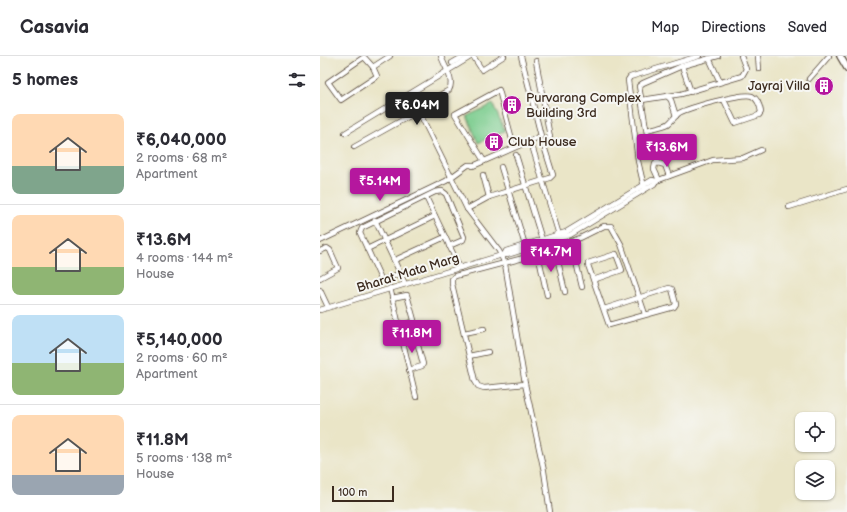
<!DOCTYPE html>
<html lang="en">
<head>
<meta charset="utf-8">
<style>
  :root { --surface:#fff; --page:#f2f2f3; --text:#2b2b33; --muted:#7c7c81; --line:#e1e1e2; --accent:#b5179e }
  body { margin:0; font-family:"Balsamiq Sans",sans-serif; background:var(--page); color:var(--text); height:100vh; display:flex; flex-direction:column; font-size:15px; white-space:nowrap }
  * { box-sizing:border-box; margin:0 }
  p { font-size:13px; color:var(--muted) }
  .icon { flex:none; width:22px; height:22px; fill:none; stroke:currentColor; stroke-width:2; stroke-linecap:round; stroke-linejoin:round }
  .map { position:relative; flex:1; overflow:hidden }
  .sheet { display:flex; flex-direction:column; background:var(--surface); width:320px }
  .sheet>* { flex:none }
  .controls { position:absolute; left:475px; top:356px; display:grid; gap:8px }
  .controls a { display:grid; place-items:center; width:40px; height:40px; border-radius:8px; background:var(--surface); box-shadow:0 1px 3px #0004; font-size:20px }
  .scale { position:absolute; left:12px; bottom:10px; width:62px; box-sizing:border-box; padding-left:4px; border:2px solid #3b2a1e; border-top:0; font-size:11px; line-height:14px; white-space:nowrap; color:#3b2a1e; -webkit-text-stroke:3px #f6f6f2; paint-order:stroke }
  .price { position:absolute; translate:-50% -34px; padding:0 9px; border-radius:4px; background:var(--accent); color:#fff; font-size:13px; line-height:26px; filter:drop-shadow(0 1px 2px #0008) }
  .price::after { content:''; position:absolute; left:50%; top:24px; width:12px; height:9px; margin-left:-6px; background:inherit; clip-path:polygon(0 0,100% 0,50% 100%) }
  .price.on { background:#222; color:#fff }
  ul { padding:0; list-style:none }
  li { display:flex; align-items:center; gap:12px; height:100px; padding:0 12px }
  li+li { border-top:1px solid var(--line) }
  li span { display:grid; place-items:center; flex:none; width:112px; height:80px; border-radius:8px; color:#555 }
  li>.icon { margin-inline-start:auto }
  span .icon { width:48px; height:48px; fill:#fffc; stroke-width:1 }
  li b { font-size:17px }
  h2 { display:flex; justify-content:space-between; align-items:center; height:48px; padding:0 12px; font-size:17px }
  header { display:flex; align-items:center; gap:24px; box-sizing:border-box; height:56px; padding:0 20px; background:var(--surface); border-bottom:1px solid var(--line) }
  header strong { font-size:19px }
  nav { display:flex; gap:22px; margin-inline-start:auto; font-size:14px }
  main { display:flex; flex:1; min-height:0 }
  .map>svg:first-child { display:block }
</style>
</head>
<body>
<header>
<strong>Casavia</strong>
<nav><a>Map</a><a>Directions</a><a>Saved</a></nav>
</header>
<main>
<section class="sheet">
<h2>5 homes<svg class="icon" aria-label="filters" viewBox="0 0 24 24"><path d="M4 7h16M4 17h16"/><circle cx="9" cy="7" r="2"/><circle cx="15" cy="17" r="2"/></svg></h2>
<ul>
<li><span style="background:linear-gradient(#ffd9b3 65%,#7fa58c 0)"><svg class="icon" aria-label="home" viewBox="0 0 24 24"><path d="M3 11l9-7 9 7M6 9v11h12V9"/></svg></span><div><b>₹6,040,000</b><p>2 rooms · 68 m²</p><p>Apartment</p></div></li>
<li><span style="background:linear-gradient(#ffd9b3 65%,#8fb573 0)"><svg class="icon" aria-label="home" viewBox="0 0 24 24"><path d="M3 11l9-7 9 7M6 9v11h12V9"/></svg></span><div><b>₹13.6M</b><p>4 rooms · 144 m²</p><p>House</p></div></li>
<li><span style="background:linear-gradient(#bfe0f5 60%,#8fb573 0)"><svg class="icon" aria-label="home" viewBox="0 0 24 24"><path d="M3 11l9-7 9 7M6 9v11h12V9"/></svg></span><div><b>₹5,140,000</b><p>2 rooms · 60 m²</p><p>Apartment</p></div></li>
<li><span style="background:linear-gradient(#ffd9b3 75%,#9aa5b1 0)"><svg class="icon" aria-label="home" viewBox="0 0 24 24"><path d="M3 11l9-7 9 7M6 9v11h12V9"/></svg></span><div><b>₹11.8M</b><p>5 rooms · 138 m²</p><p>House</p></div></li>
</ul>
</section>
<div class="map">
<svg width="527" height="456" viewBox="0 0 527 456">
  <rect width="100%" height="100%" fill="#f6f6f2"/>
  <filter id="ink" filterUnits="userSpaceOnUse"><feTurbulence type="fractalNoise" baseFrequency=".025" numOctaves="2"/><feDisplacementMap in="SourceGraphic" scale="8" xChannelSelector="R" yChannelSelector="G"/><feConvolveMatrix kernelMatrix="1 2 1 2 8 2 1 2 1" color-interpolation-filters="sRGB"/></filter>
  <filter id="wash" filterUnits="userSpaceOnUse"><feTurbulence type="fractalNoise" baseFrequency=".012" numOctaves="4" result="noise"/><feDisplacementMap in="SourceGraphic" scale="16" xChannelSelector="R" yChannelSelector="G"/><feGaussianBlur stdDeviation="0.9" result="paint"/><feColorMatrix in="noise" values="0 0 0 0 0 0 0 0 0 0 0 0 0 0 0 0 0 1.4 0 .05"/><feComposite in="paint" operator="in"/></filter>
  <g filter="url(#wash)">
    <rect width="100%" height="100%" fill="#eae5c7"/>
    <polygon fill="#7acc8d" stroke="#5a7b56" points="173,48 185,75 158,87 147,60"/>
  </g>
  <g filter="url(#ink)">
    <g fill="none" stroke-linecap="round" stroke-linejoin="round">
      <g stroke="#554637" stroke-width="6">
        <g id="minor">
          <path d="M121,0C124,10 135,24 129,34C119,40 99,48 102,62L147,153L179,195L185,208L205,328L224,415L230,456"/>
          <polyline points="153,0 162,14 184,0"/>
          <polyline points="438,0 439,13"/>
          <polygon points="44,1 53,11 57,20 21,44 8,26"/>
          <polyline points="389,2 400,26"/>
          <polyline points="132,7 144,0"/>
          <polyline points="362,10 371,36"/>
          <polyline points="53,11 70,0"/>
          <polyline points="489,23 509,0"/>
          <polyline points="347,40 351,44 356,60"/>
          <polyline points="322,44 361,38 422,20 426,13 421,0"/>
          <path d="M327,74C333,72 342,71 348,68C352,65 355,60 359,57C368,52 424,36 432,40C438,43 440,50 441,56L439,59L415,67L404,44"/>
          <polyline points="25,77 152,0"/>
          <polyline points="34,91 104,52"/>
          <polyline points="213,93 239,179"/>
          <polyline points="196,99 222,184"/>
          <polyline points="164,105 135,58 179,34 194,91"/>
          <polyline points="338,107 328,84 319,30 323,27 362,10 398,0"/>
          <polyline points="338,107 345,109 349,120"/>
          <polyline points="338,107 335,108 334,113 339,124"/>
          <polyline points="153,110 221,80 201,0"/>
          <polyline points="181,111 205,189"/>
          <polyline points="163,119 169,141 230,122 233,119 224,90 230,81 216,5"/>
          <polyline points="324,131 318,105 308,24 310,21 379,0"/>
          <polyline points="106,141 140,212"/>
          <polyline points="469,151 527,133"/>
          <polyline points="147,153 169,141"/>
          <polyline points="55,164 80,217"/>
          <polyline points="0,185 126,125 148,109 154,109"/>
          <polyline points="251,185 262,231"/>
          <polyline points="235,192 245,236"/>
          <polyline points="47,193 115,160"/>
          <polyline points="0,195 7,192 10,194 18,212 0,222"/>
          <polyline points="218,198 227,239"/>
          <polyline points="184,199 186,195 246,176 332,124 336,125 393,104 423,102 441,94"/>
          <polyline points="75,204 125,181"/>
          <polyline points="273,224 302,214 296,198 268,207 268,209 289,269 354,251 356,248 352,233 349,232 284,253"/>
          <polyline points="85,228 80,217 62,225 40,177 42,172 115,136 122,135 126,138 144,181 143,184 129,190"/>
          <polyline points="70,232 96,341"/>
          <polyline points="0,234 8,251"/>
          <polyline points="72,242 87,239 94,264 93,266 79,270"/>
          <polyline points="0,254 182,199 187,199 250,179 334,128 336,125"/>
          <polyline points="144,277 164,273"/>
          <polyline points="82,284 96,282 103,308 102,310 89,314"/>
          <polyline points="149,300 168,296"/>
          <polyline points="205,328 164,332 158,330 155,325 132,228 132,223 135,220 215,199 260,182 284,170 291,170 301,188 325,258"/>
        </g>
      </g>
      <g stroke="#554637" stroke-width="8">
        <polyline id="tertiary" points="520,0 527,12"/>
      </g>
      <use href="#minor" stroke="#fff" stroke-width="4.5"/>
      <use href="#tertiary" stroke="#fff" stroke-width="5.5"/>
    </g>
  </g>
  <defs>
    <g id="building-disc" transform="scale(1)"><circle r="9.5" fill="#b5179e" stroke="#f6f6f2"/><path d="M-4-6H4V6H1V3H-1V6H-4ZM-2.5-4.3h1.7v1.8h-1.7ZM.8-4.3h1.7v1.8H.8ZM-2.5-1h1.7V.8h-1.7ZM.8-1h1.7V.8H.8Z" fill="#fff"/></g>
  </defs>
  <g fill-rule="evenodd">
    <use href="#building-disc" x="504" y="30"/>
    <use href="#building-disc" x="192" y="49"/>
    <use href="#building-disc" x="174" y="86"/>
  </g>
  <g text-anchor="middle" dominant-baseline="central" stroke-width="4" stroke-linejoin="round" paint-order="stroke">
    <g font-size="13" fill="#3b2a1e" stroke="#f6f6f2" text-anchor="start">
      <text x="490" y="30" text-anchor="end">Jayraj Villa</text>
      <text x="206" y="42">Purvarang Complex<tspan x="206" dy="15">Building 3rd</tspan></text>
      <text x="188" y="86">Club House</text>
    </g>
    <g font-size="13" fill="#3b2a1e" stroke="#f6f6f2">
      <text transform="translate(88 217) rotate(-17)">Bharat Mata Marg</text>
    </g>
  </g>
</svg>
<div class="controls">
<a><svg class="icon" aria-label="locate" viewBox="0 0 24 24"><circle cx="12" cy="12" r="6"/><path d="M12 2v4M12 18v4M2 12h4M18 12h4"/></svg></a>
<a><svg class="icon" aria-label="layers" viewBox="0 0 24 24"><path d="M12 4l9 5-9 5-9-5zM3 14l9 5 9-5"/></svg></a>
</div>
<div class="scale">100 m</div>
<b class="price on" style="left:97px;top:70px">₹6.04M</b>
<b class="price" style="left:347px;top:112px">₹13.6M</b>
<b class="price" style="left:60px;top:146px">₹5.14M</b>
<b class="price" style="left:231px;top:217px">₹14.7M</b>
<b class="price" style="left:92px;top:298px">₹11.8M</b>
</div>
</main>
</body>
</html>
